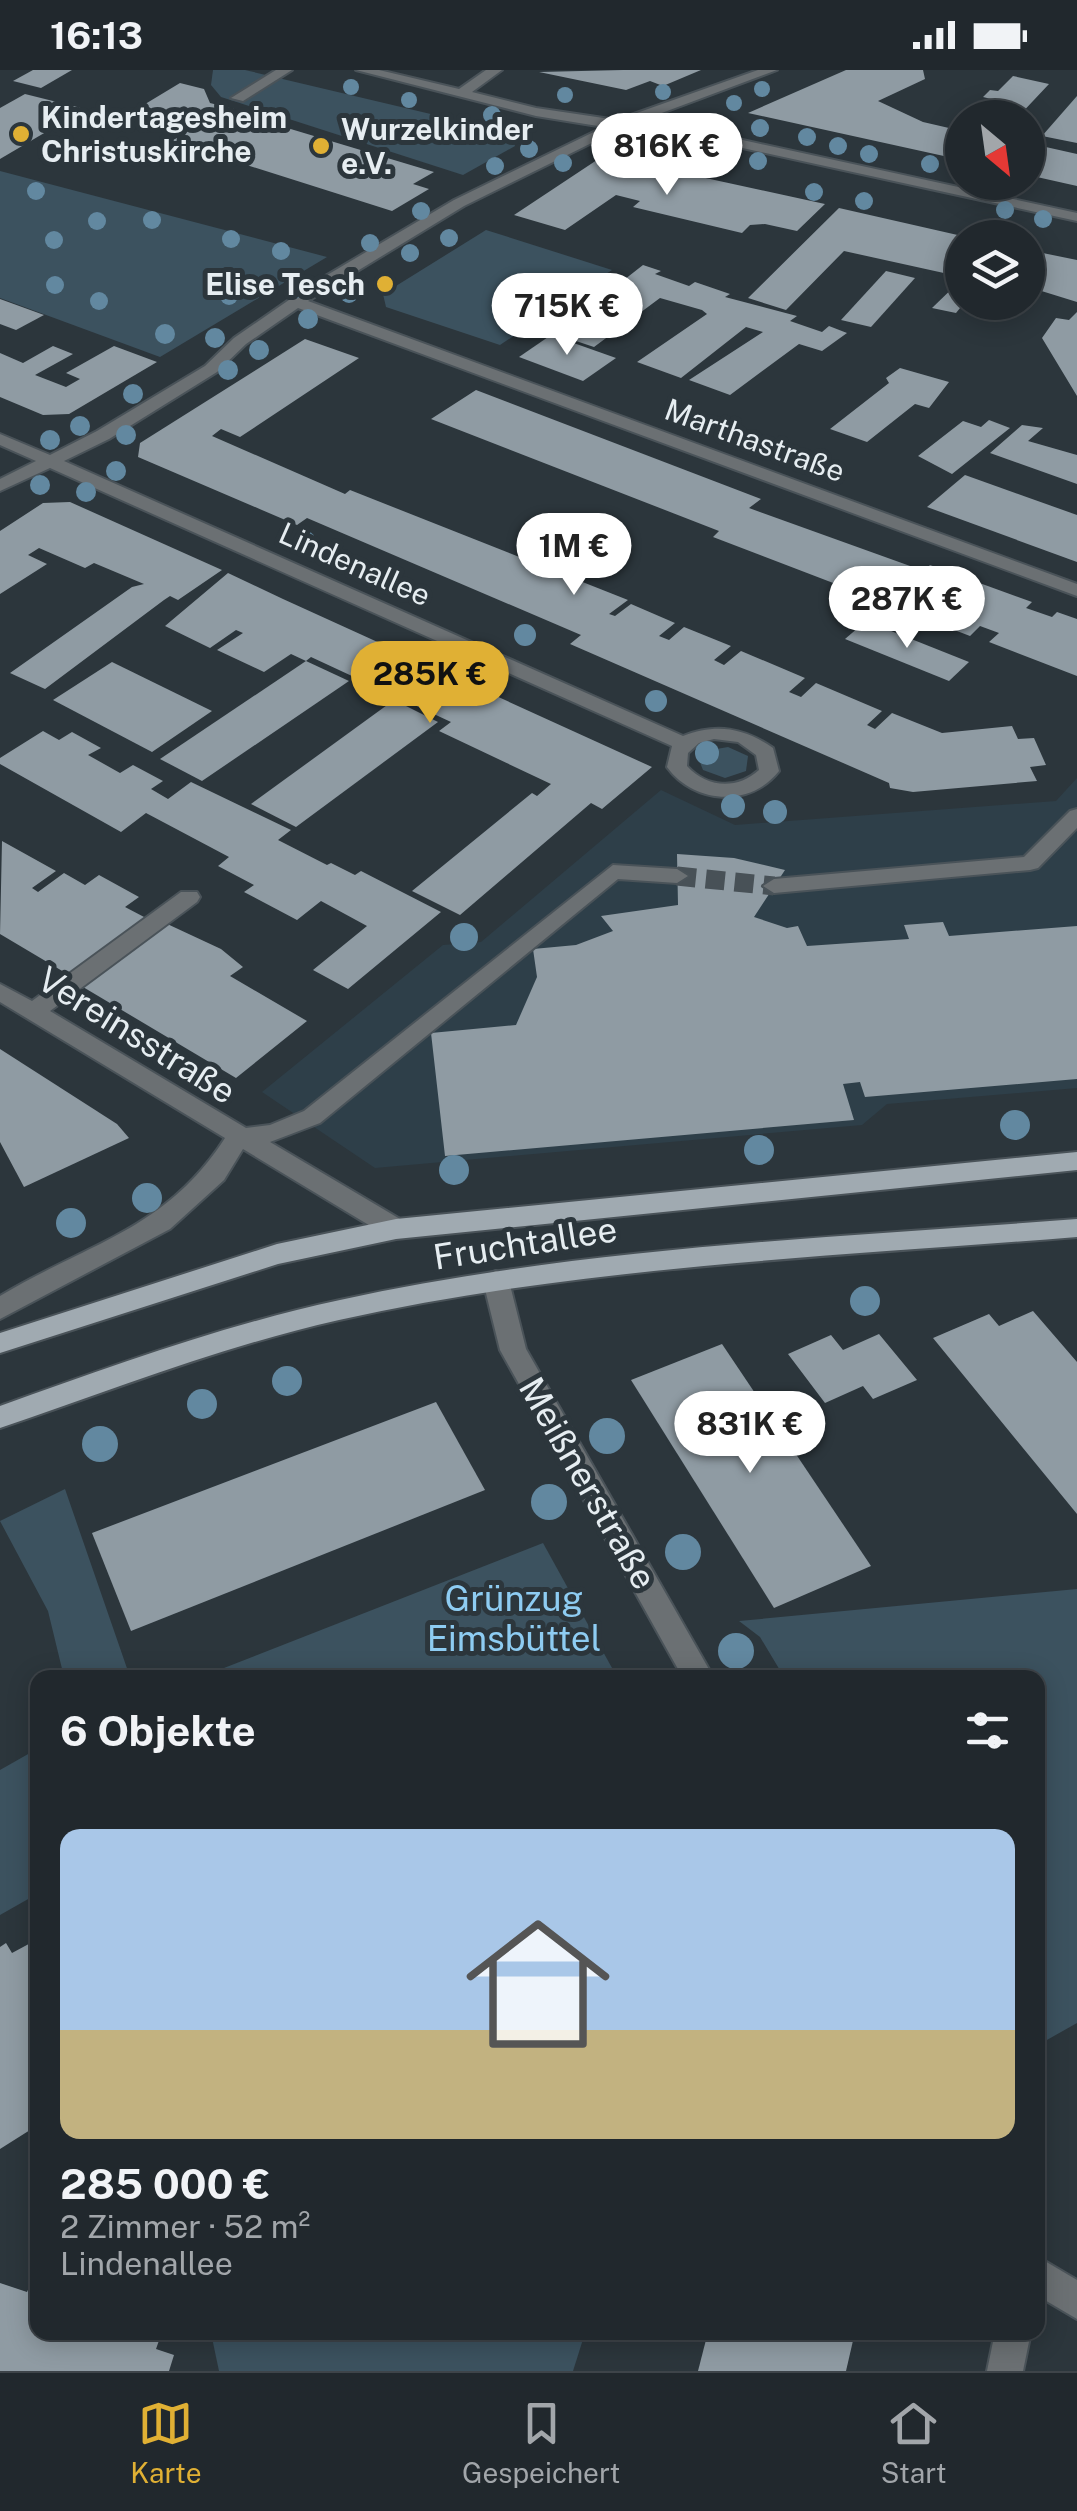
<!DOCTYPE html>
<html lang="de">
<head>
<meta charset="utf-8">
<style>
  :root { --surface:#21282d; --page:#2d3439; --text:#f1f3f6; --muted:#a2a6aa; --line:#3e4449; --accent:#e0b034 }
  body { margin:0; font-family:"Public Sans",sans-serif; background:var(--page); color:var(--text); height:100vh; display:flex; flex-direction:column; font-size:38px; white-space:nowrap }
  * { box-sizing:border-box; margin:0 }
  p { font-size:32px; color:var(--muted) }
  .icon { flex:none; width:55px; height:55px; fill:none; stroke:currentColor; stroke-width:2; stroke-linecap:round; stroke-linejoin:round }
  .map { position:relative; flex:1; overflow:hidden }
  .drawer { position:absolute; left:30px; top:1600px; width:1015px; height:670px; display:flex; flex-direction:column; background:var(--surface); border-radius:20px; box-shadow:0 5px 25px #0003,0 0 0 2px var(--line) }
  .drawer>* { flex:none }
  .needle { width:65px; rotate:151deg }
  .buttons { position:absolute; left:945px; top:30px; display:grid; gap:20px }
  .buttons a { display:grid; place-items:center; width:100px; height:100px; border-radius:50%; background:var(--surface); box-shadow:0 5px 25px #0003,0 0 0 2px var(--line); font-size:50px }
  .price { position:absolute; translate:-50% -85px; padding:0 22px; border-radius:35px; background:#fff; color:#222; font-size:32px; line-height:65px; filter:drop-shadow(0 2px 5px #0008) }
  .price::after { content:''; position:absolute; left:50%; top:60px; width:30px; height:22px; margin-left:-15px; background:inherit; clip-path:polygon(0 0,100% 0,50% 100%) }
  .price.on { background:var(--accent); color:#111 }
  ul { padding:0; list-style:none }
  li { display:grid; align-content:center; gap:20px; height:530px; padding:0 30px }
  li+li { border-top:2px solid var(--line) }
  li span { display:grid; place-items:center; height:310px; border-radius:20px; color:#555 }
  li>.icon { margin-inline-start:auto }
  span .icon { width:180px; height:180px; fill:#fffc; stroke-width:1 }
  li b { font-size:42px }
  h2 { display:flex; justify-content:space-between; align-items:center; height:120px; padding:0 30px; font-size:42px }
  .status { display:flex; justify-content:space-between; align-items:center; height:70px; padding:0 50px; background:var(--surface); direction:ltr }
  .status svg { height:28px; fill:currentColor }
  .menu { display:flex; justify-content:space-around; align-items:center; height:140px; border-top:2px solid var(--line); background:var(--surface); font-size:28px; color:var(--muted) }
  .menu a { display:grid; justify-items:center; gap:5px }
  .menu .on { color:var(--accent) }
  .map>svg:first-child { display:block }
</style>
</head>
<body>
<div class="status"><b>16:13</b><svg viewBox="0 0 49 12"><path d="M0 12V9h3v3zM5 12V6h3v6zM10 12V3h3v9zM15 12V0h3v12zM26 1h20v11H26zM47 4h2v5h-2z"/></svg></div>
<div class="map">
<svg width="1077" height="2301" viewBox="0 0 1077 2301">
  <rect width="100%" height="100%" fill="#2c363c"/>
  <polygon fill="#2e3f49" points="1077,708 1077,1018 887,1034 862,1055 375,1098 262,1022 443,875 481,872 661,720 735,755 1056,731"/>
  <g fill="#3c525f">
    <polygon points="213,0 245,0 511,63 515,76 463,105 221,27 211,15"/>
    <polygon points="0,101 327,187 160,287 0,228"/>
    <polygon points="486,160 612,200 500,275 386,237 383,224"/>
    <polygon points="728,677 748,686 746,701 725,708 703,700 699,690 705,681"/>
    <polygon points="65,1419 130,1607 64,1607 48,1541 0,1451"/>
    <polygon points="543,1473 617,1607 201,1607"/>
    <polygon points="1077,1519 1077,1953 1038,1975 1038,1608 784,1607 760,1567 739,1551"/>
    <polygon points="37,1679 37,1824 0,1845 0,1700"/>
    <polygon points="211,2263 212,2262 585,2263 573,2301 219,2301"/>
  </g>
  <g fill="#8f9ba3">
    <polygon points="33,0 72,0 41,18 13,11"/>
    <polygon points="623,0 701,0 663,16 650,11 626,20 539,2"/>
    <polygon points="846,0 923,0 925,9 878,31 923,52 962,61 962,90 748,43"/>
    <polygon points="1013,6 1049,14 1017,48 971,48 991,29 983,27 990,20 998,21"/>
    <polygon points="180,13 204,19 210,33 234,39 231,41 434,102 413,114 429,119 392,141 171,71 185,64 122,48"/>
    <polygon points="25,24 85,39 0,89 0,38"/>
    <polygon points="1077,26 1077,73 1042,66"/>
    <polygon points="1028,73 1077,84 1077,116 1028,105"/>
    <polygon points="606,84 655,97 825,134 797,161 765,154 750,155 742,163 633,137 640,131 616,125 565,160 514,145"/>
    <polygon points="839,138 962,166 962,207 844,181 786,240 748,228"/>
    <polygon points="1028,180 1077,190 1077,232 1035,219 1028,222"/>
    <polygon points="643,195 661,201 655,204 689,216 695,212 730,224 725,227 797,246 790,251 822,262 829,256 847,263 822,281 799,274 730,325 689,310 763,262 746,257 681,308 637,292 707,244 702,240 660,228 594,277 555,264"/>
    <polygon points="886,201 915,208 871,257 841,250"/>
    <polygon points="962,209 965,232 956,243 932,238"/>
    <polygon points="0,229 44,245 16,260 0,254"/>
    <polygon points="1077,242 1077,326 1042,268 1056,248 1069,250"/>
    <polygon points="551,265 616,288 583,311 519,287"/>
    <polygon points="305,269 359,288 240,367 221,359 212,366 345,424 350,420 628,530 609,544 615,546 631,534 675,553 659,566 669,570 684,557 731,576 714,590 724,595 741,581 805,608 789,622 801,627 816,613 882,641 867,655 875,659 892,643 942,663 1012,656 1018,669 1034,668 1046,695 1030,697 1037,711 913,722 890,718 889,713 570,574 581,565 307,448 297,455 138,387 140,373"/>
    <polygon points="53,276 73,284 35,305 66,317 80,309 66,303 114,276 157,292 69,344 43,345 0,327 0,283 23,293"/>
    <polygon points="900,298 949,312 929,338 915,334 867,372 830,359 889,313 886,308"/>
    <polygon points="476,320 761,429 749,438 924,501 930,495 1032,532 1026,538 1052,547 1057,542 1077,549 1077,606 989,572 999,563 980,556 970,566 897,538 908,527 880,524 875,529 713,467 719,461 431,349"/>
    <polygon points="989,350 1010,358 952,404 918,386 963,351 981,357"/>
    <polygon points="1022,355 1043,358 1028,371 1077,385 1077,414 990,383"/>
    <polygon points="965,405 1077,445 1077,492 927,437"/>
    <polygon points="70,432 222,500 178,530 170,526 164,530 45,619 10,603 132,517 144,514 94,493 85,498 39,478 28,485 47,494 0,524 0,461 43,433"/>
    <polygon points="228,503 283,529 652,697 602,739 591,733 460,845 412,821 532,723 537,726 551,714 439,661 451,652 311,587 306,591 291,584 264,602 217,580 243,563 236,560 210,578 165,556"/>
    <polygon points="866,551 959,588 969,592 949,611 845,569"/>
    <polygon points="306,591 349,611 202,711 160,689"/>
    <polygon points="112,592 212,641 152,682 53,630"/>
    <polygon points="394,630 438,652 296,757 251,734"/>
    <polygon points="43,661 59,670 72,662 101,678 88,685 120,703 133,695 163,711 151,719 168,729 191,712 291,760 278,770 327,795 331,793 355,805 361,801 441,842 348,919 313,900 367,856 321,831 297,850 244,822 254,815 218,796 229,787 146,743 121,762 0,694 0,688"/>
    <polygon points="2,771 56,801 32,818 38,822 64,803 85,815 99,805 139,827 125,837 146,848 69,905 0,864"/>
    <polygon points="677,784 734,788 785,800 754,847 787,858 798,856 807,876 909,869 904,855 943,852 949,866 1077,856 1077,1009 865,1027 860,1012 843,1014 854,1050 445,1086 431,963 516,955 537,907 533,879 576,875 613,861 601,846 678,835"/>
    <polygon points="163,852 221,879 243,897 230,906 307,951 236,1008 78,914"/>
    <polygon points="0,979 117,1054 129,1068 24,1117 0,1072"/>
    <polygon points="1033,1241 1077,1292 1077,1444 933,1268 989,1244 999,1256"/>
    <polygon points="879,1264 917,1310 873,1329 863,1316 825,1333 788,1284 831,1265 843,1280"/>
    <polygon points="722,1274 871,1496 774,1538 631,1310"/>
    <polygon points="436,1332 485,1420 131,1561 92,1463"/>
    <polygon points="38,1869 38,2055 0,2079 0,1877 6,1873 12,1883"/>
    <polygon points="38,2198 38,2262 162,2262 156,2279 174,2285 169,2301 0,2301 0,2213 27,2222"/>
    <polygon points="708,2262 855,2262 846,2301 698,2301"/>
  </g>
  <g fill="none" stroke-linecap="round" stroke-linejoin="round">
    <polyline stroke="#485157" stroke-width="19" stroke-dasharray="19 10" stroke-linecap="butt" points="677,806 774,816"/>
    <g stroke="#4a5359" stroke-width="4">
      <g id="minor">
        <polygon points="276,0 292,0 243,31 231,28"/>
        <path d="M356,0H379L459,19L486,0H502L472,22L536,38L617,50L758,0H777L635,53L738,69L1077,143V151L738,77L620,59L464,136L308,231L1077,514V526L298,238L246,274L217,302L109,369L64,391L683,666C717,653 744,658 773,678L779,701C750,738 694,734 667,697L672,676L50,398L0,421V409L36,391L0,375V364L50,385L97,361L205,296L234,268L312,214L454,130L604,57L536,46ZM714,669L738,672L756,685L759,700C737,720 707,718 687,696L688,683L699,673Z"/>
        <polygon points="1077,739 1077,758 1038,798 1030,800 774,823 763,816 774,809 1024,787 1070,741"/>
        <path d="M613,795L677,799L688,806L677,813L618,809L320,1053L270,1072L405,1152L409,1159L405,1166H387L243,1079L224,1110L170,1159L0,1249V1226C88,1173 166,1160 225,1068L0,932V914L32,931L181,822H197L200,827L197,832L50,941L246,1058L270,1055L304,1041Z"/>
        <polygon points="496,1201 505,1204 509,1211 526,1279 714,1608 683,1608 500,1280 483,1211 487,1204"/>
        <polygon points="1038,2187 1077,2210 1077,2249 1038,2226"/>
        <polygon points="995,2262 1031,2262 1023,2301 987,2301"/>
      </g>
    </g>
    <g stroke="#4a5359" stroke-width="4">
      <g id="major">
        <polygon points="1077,1082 1077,1100 396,1169 278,1194 0,1283 0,1263 277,1174 396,1149"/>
        <path d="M1077,1149V1167C831,1187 581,1196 339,1250C223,1276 113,1320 0,1358V1336C112,1296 224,1255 340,1230C582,1177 831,1168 1077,1149Z"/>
      </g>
    </g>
    <use href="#minor" fill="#6b7073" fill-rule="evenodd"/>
    <use href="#major" fill="#a0aab1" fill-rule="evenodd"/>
  </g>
  <g fill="#6288a0">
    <circle cx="351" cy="17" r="8"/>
    <circle cx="762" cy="19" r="8"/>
    <circle cx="663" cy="22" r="8"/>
    <circle cx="565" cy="25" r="8"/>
    <circle cx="409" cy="30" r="8"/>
    <circle cx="734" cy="33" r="8"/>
    <circle cx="492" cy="45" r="9"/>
    <circle cx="760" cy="58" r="9"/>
    <circle cx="807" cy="67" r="9"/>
    <circle cx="639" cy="72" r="9"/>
    <circle cx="838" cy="76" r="9"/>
    <circle cx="529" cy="79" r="9"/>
    <circle cx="694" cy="80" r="9"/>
    <circle cx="869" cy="84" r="9"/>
    <circle cx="758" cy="91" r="9"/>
    <circle cx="563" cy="93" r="9"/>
    <circle cx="930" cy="94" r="9"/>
    <circle cx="495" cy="96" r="9"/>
    <circle cx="36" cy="121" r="9"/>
    <circle cx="814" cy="122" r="9"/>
    <circle cx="864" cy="131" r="9"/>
    <circle cx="1005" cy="140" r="9"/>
    <circle cx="421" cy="141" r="9"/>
    <circle cx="1043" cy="149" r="9"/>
    <circle cx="152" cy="150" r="9"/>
    <circle cx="97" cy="151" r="9"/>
    <circle cx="449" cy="168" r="9"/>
    <circle cx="231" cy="169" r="9"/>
    <circle cx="54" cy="170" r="9"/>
    <circle cx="370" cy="173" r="9"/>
    <circle cx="281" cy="181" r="9"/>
    <circle cx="410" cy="183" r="9"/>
    <circle cx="55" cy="215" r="9"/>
    <circle cx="294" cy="220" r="9"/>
    <circle cx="349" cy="224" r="9"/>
    <circle cx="229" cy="226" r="9"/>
    <circle cx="99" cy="231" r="9"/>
    <circle cx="308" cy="249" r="10"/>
    <circle cx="165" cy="264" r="10"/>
    <circle cx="215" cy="268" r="10"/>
    <circle cx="259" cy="280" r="10"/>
    <circle cx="228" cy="300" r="10"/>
    <circle cx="133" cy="324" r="10"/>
    <circle cx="80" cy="356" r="10"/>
    <circle cx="126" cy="365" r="10"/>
    <circle cx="50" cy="370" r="10"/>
    <circle cx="116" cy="401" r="10"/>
    <circle cx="40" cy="415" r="10"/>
    <circle cx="86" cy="422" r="10"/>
    <circle cx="305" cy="472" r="11"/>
    <circle cx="525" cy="565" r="11"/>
    <circle cx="656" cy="631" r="11"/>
    <circle cx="707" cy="683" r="12"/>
    <circle cx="733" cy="736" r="12"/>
    <circle cx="775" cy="742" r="12"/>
    <circle cx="464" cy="867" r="14"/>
    <circle cx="1015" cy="1055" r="15"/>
    <circle cx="759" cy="1080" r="15"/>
    <circle cx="454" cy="1100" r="15"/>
    <circle cx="147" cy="1128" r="15"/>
    <circle cx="71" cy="1153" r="15"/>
    <circle cx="865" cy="1231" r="15"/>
    <circle cx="287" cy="1311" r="15"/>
    <circle cx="202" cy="1334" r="15"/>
    <circle cx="607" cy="1366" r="18"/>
    <circle cx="100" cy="1374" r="18"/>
    <circle cx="549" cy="1432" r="18"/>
    <circle cx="683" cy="1482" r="18"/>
    <circle cx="736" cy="1581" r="18"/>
  </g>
  <g fill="#e0b034" stroke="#2c363c" stroke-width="4">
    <circle cx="21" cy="64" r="10"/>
    <circle cx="321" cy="76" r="10"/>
    <circle cx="385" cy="214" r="10"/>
  </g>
  <g text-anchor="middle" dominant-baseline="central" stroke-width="10" stroke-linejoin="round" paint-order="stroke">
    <g font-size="30" font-weight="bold" fill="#e6edf1" stroke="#2c363c" text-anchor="start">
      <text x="41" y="47">Kindertagesheim<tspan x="41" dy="34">Christuskirche</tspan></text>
      <text x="341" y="59">Wurzelkinder<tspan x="341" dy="34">e.V.</tspan></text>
      <text x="365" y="214" text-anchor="end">Elise Tesch</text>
    </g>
    <g font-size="30" fill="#e6edf1" stroke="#2c363c">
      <text transform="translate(755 370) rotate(20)">Marthastraße</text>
      <text transform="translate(355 494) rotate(24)">Lindenallee</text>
    </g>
    <g font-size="35" fill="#e6edf1" stroke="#2c363c">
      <text transform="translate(137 965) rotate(32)">Vereinsstraße</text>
      <text transform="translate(525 1173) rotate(-9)">Fruchtallee</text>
      <text transform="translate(588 1413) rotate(60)">Meißnerstraße</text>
    </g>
    <g font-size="35" fill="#8eccf2" stroke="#2c363c">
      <text x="514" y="1528">Grünzug<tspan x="514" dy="40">Eimsbüttel</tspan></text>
    </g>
  </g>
</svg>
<div class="buttons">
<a><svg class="needle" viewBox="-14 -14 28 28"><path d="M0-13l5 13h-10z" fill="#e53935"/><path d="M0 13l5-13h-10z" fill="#a2a6aa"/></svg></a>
<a><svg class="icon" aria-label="layers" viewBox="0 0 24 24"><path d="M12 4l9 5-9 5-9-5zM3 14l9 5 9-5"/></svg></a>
</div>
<b class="price" style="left:667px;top:128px">816K €</b>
<b class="price" style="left:567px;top:288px">715K €</b>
<b class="price" style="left:574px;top:528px">1M €</b>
<b class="price" style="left:907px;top:581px">287K €</b>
<b class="price on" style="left:430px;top:656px">285K €</b>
<b class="price" style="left:750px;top:1406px">831K €</b>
<section class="drawer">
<h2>6 Objekte<svg class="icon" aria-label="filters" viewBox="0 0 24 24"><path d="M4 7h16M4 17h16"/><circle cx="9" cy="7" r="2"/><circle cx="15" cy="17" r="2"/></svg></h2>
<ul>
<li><span style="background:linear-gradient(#a9c7e8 65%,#c2b280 0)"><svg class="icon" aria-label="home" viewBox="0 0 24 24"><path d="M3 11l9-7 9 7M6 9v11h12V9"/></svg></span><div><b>285 000 €</b><p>2 Zimmer · 52 m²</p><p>Lindenallee</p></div></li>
</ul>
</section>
</div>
<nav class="menu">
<a class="on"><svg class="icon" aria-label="map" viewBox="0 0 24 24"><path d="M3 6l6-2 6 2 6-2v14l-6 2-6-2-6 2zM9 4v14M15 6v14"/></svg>Karte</a>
<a><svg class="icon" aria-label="saved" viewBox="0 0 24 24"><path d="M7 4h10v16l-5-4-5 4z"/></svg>Gespeichert</a>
<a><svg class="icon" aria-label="home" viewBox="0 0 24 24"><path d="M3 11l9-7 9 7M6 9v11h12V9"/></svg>Start</a>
</nav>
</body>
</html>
